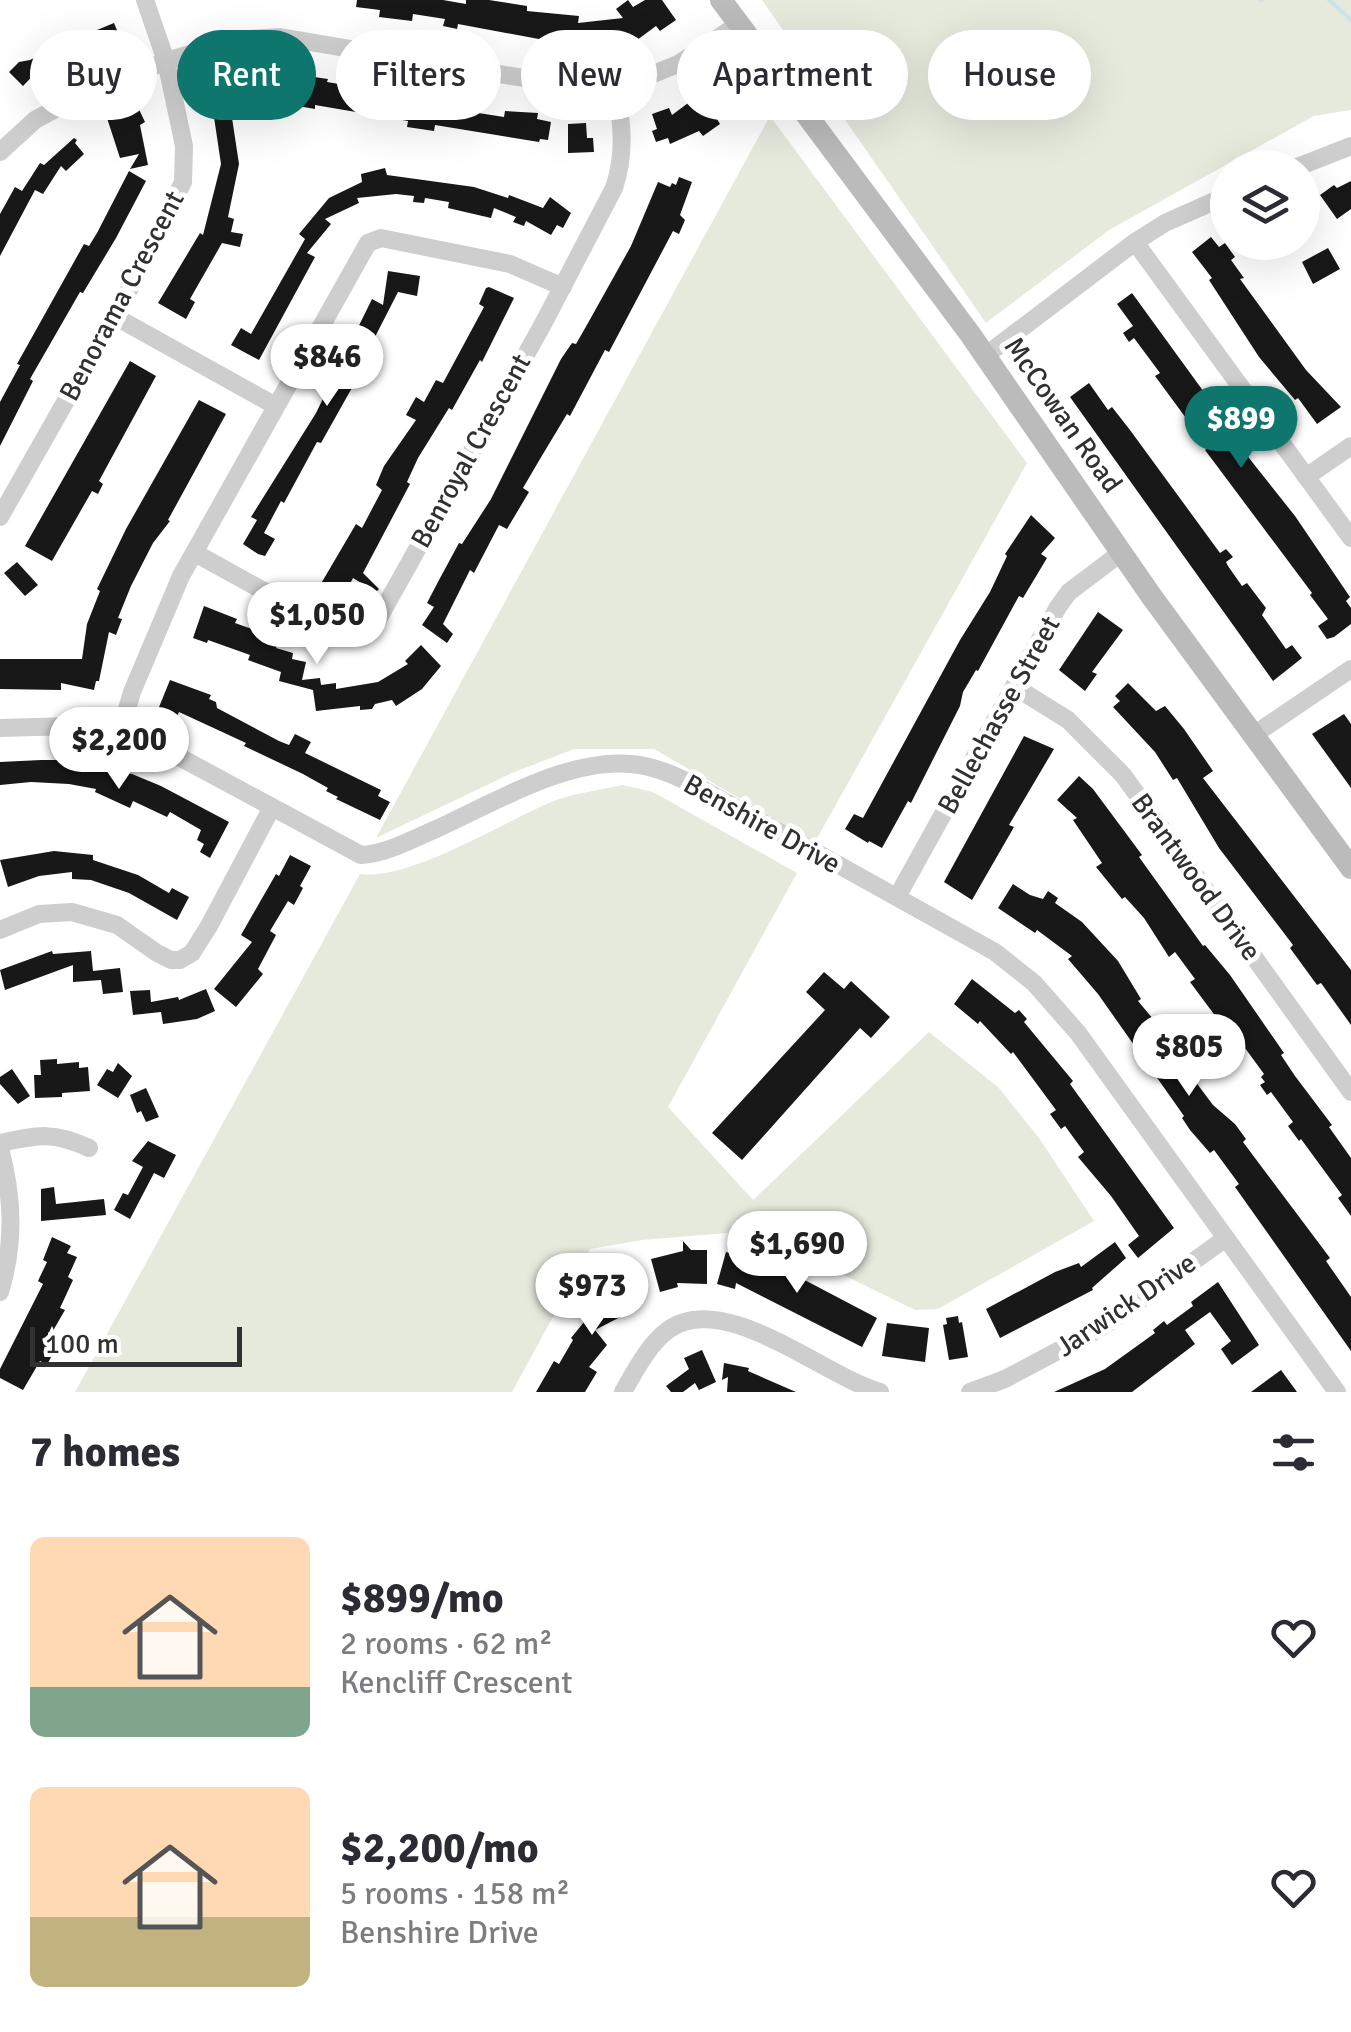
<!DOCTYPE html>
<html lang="en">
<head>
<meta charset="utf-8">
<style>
  :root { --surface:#fff; --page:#f7f7f7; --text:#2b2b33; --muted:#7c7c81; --accent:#0f766e }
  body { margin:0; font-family:Signika,sans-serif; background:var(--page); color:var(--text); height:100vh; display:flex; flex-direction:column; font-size:38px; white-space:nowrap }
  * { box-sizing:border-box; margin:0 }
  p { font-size:32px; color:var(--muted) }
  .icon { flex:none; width:55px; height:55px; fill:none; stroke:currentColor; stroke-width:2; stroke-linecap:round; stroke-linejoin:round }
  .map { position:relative; height:1392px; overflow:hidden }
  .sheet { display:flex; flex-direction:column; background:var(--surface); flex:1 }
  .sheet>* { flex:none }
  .guide { position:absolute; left:30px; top:30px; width:1292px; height:90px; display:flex; gap:20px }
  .fabs { position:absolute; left:1210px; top:150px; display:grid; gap:20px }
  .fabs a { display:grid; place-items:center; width:110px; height:110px; border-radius:50%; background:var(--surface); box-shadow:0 10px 40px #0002; font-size:50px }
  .scale { position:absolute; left:30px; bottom:25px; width:212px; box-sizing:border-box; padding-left:10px; border:5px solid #313131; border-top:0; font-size:28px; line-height:35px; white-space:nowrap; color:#313131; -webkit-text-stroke:8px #fff; paint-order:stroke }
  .price { position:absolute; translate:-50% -85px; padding:0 22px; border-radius:35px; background:#fff; color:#222; font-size:32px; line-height:65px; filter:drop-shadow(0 2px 5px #0008) }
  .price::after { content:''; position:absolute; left:50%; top:60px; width:30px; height:22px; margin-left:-15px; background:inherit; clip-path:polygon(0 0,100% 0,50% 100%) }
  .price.on { background:var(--accent); color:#fff }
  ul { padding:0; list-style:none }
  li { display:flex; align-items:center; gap:30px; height:250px; padding:0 30px }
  li span { display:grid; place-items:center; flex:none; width:280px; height:200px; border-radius:15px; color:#555 }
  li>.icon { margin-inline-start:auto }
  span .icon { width:120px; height:120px; fill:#fffc; stroke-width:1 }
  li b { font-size:42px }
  h2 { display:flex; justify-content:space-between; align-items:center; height:120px; padding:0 30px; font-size:42px }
  .tag { padding:0 35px; border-radius:45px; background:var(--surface); box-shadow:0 10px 40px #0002; font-size:35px; line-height:90px }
  .tag.on { background:var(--accent); color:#fff }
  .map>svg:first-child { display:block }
</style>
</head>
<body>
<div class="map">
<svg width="1351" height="1392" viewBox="0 0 1351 1392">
  <rect width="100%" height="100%" fill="#fff"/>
  <g fill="#e6eadd">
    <polygon points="762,0 1351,0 1351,110 1314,116 1109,230 986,323"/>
    <polygon points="770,116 1027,463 815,842 654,749 574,749 512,773 376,838"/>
    <path d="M623,785L653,792L797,873L668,1107L753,1200L929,1032L998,1087L1039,1138L1094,1221L938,1309L915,1310L778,1243L739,1232L642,1240L590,1249L512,1392H75L360,874C410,881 504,821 554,801C575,793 600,790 623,785Z"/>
  </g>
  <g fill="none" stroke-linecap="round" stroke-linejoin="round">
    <g stroke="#cbe3e9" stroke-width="4">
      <polyline points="1261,0 1262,0"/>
      <polyline points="1329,0 1351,20"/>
    </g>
  </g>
  <g fill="#181818">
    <polygon points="357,0 443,0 466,4 466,0 489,0 527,6 527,11 579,16 578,23 623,18 616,9 628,0 633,7 645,0 662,0 676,20 660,31 656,26 633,43 628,37 606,39 606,46 587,48 458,24 457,29 443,26 445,19 413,14 412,21 379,17 380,10 356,7"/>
    <polygon points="114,23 121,40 86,52 80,37"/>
    <polygon points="64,43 60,47 68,54 51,71 44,64 23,86 9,72 19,62 30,60"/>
    <polygon points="250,69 255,93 239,90 240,96 229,98 239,164 228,217 234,219 231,232 243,234 240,247 222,243 190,299 195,302 186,319 158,303 200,233 203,235 221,164 211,97 203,99 199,80"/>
    <polygon points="268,70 282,72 280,79 313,84 314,77 328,79 327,82 345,85 344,92 376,97 377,91 395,92 410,95 409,102 440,107 441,100 473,105 472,112 504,117 505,111 538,113 537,119 551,122 548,140 540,139 539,142 435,125 434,131 407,127 408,121 391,118 315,105 315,109 298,106 299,101 264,94"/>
    <polygon points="723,77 732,89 728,92 737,105 717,119 720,124 703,136 699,131 670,144 668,138 656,142 652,131 657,129 652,114 669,108 672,115"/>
    <polygon points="137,105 145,122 140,125 148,165 130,169 139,154 120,158 107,118"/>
    <polygon points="586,123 587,138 593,138 594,152 568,153 568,124"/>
    <polygon points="74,138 77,140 75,143 84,154 66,171 61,166 43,194 35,190 0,256 0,214 15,187 22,191 40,163 44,165"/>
    <polygon points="385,168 387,175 474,187 508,198 509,195 543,208 550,197 571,213 563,228 557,225 551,235 526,221 524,226 513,222 516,217 494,208 491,218 448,208 449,202 425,198 424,203 413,202 414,196 396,194 357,198 359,203 325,219 331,224 307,253 315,257 259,360 231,345 241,328 251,334 305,239 299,234 329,198 362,182 361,174"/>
    <polygon points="129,171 146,181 116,238 83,293 80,292 30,379 33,381 0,446 0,402 20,365 17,364 84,244 89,246 97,233"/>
    <polygon points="679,177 692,182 680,215 685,220 679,234 673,231 609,352 605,350 570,416 567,414 540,459 523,488 529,492 507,529 499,525 474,573 470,570 443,624 453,634 447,643 422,625 434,607 427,603 439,580 459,543 462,544 491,499 561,359 572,343 576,344 588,323 631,246 658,182 670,187 672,183 676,185"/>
    <polygon points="1351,181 1351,209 1337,219 1320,195 1334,185 1337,188"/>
    <polygon points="1211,237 1219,247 1225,243 1235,257 1231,260 1244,278 1240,279 1306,370 1341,407 1317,424 1298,398 1295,400 1259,357 1209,280 1212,278 1192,252"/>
    <polygon points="1328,248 1340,269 1313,284 1302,262"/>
    <polygon points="388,271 420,276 417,296 398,292 356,374 362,377 356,388 353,386 321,443 317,442 284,503 281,501 264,533 275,539 265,556 258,554 243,544 257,520 251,517 316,413 372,299 383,305"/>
    <polygon points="489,287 514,298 482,362 480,360 452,410 449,408 418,458 407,482 410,484 363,573 379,589 376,592 353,578 342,599 319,587 356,524 362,528 382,490 376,485 384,466 416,420 406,415 416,397 424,402 436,380 443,383 484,307 479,304 486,288"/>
    <polygon points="1132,293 1225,421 1222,424 1295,516 1350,597 1346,601 1351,608 1351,624 1334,637 1327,639 1318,626 1328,619 1310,595 1312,593 1205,450 1208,448 1155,376 1160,373 1134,338 1129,342 1123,333 1133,326 1117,304"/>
    <polygon points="130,361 156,376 99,481 103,484 98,494 92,491 52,561 25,546"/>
    <polygon points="1089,383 1108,410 1112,407 1130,430 1220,553 1226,549 1233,557 1226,562 1228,566 1242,586 1247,583 1266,608 1262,615 1286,649 1292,645 1302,658 1273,681 1070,397"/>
    <polygon points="199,400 226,414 168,520 170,521 153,543 131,586 118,618 122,619 116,635 109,632 99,681 96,681 94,690 61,683 61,690 0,689 0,659 82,659 87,624 100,591 97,589 126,529"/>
    <polygon points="1031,515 1055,538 1041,554 1047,558 1023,598 1019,596 978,671 976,670 963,692 960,706 911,803 908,801 882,848 869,841 868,843 845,829 854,814 863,818 960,640 990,592 1007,556 1005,554"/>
    <polygon points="17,562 38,585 25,596 4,573"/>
    <polygon points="204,606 237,619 235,623 266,634 264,639 277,645 276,648 293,653 292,659 306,662 302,680 320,678 321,685 336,683 336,689 378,682 408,664 405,661 421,645 441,666 422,689 396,706 392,700 375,704 372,709 360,710 360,706 316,711 313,690 279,681 281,672 248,660 250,655 208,640 207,643 193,638"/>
    <polygon points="1098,612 1123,630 1092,672 1097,674 1085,691 1059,670"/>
    <polygon points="170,680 211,695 209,699 216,702 217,708 279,741 289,745 295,734 311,742 305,753 381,790 378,796 390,802 380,820 336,799 338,797 326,791 328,788 303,774 244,746 246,743 179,712 175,720 157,712"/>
    <polygon points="1128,683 1156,711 1165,706 1184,729 1213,771 1203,778 1351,970 1351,1025 1321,983 1317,985 1290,948 1293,945 1219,848 1177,778 1173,780 1155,752 1113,707 1120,701 1115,696"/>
    <polygon points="1344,714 1351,724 1351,788 1312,734"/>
    <polygon points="1024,736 1054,749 1009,825 1014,827 972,900 944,882"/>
    <polygon points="41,760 65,760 132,774 161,786 229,822 210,858 200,852 204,844 197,840 201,830 170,812 167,817 133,801 130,808 95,792 96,789 69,784 31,782 0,785 0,762"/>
    <polygon points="1079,776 1093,789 1142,855 1139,857 1203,946 1205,945 1230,975 1284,1053 1281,1055 1295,1076 1332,1125 1329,1127 1351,1158 1351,1216 1338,1198 1342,1195 1301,1139 1299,1141 1288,1126 1293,1122 1271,1092 1267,1095 1260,1085 1265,1082 1261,1077 1264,1074 1226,1022 1222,1025 1190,982 1195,979 1175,952 1169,957 1144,918 1125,897 1122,899 1096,867 1102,863 1073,820 1077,818 1057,800"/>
    <polygon points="54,851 93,855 93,860 138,875 169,893 172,888 189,897 177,920 129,893 91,880 72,879 72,872 39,876 8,887 0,860"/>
    <polygon points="290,855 311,866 300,886 303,888 294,905 288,901 270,931 276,935 258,969 263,974 236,1007 214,989 252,942 241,935 276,874 279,876"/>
    <polygon points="1013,884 1030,895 1043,899 1048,891 1058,898 1055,903 1082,922 1118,961 1141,999 1138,1001 1195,1069 1189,1073 1213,1105 1235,1124 1246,1139 1243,1142 1330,1258 1326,1261 1351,1297 1351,1351 1235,1187 1239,1184 1214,1150 1210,1153 1190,1130 1182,1118 1184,1116 1098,994 1068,959 1072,956 1037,930 1035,933 998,908"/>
    <polygon points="52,951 53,954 91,951 93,971 120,968 123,992 103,994 101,980 73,982 73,965 5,990 0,970"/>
    <polygon points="824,972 844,989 851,981 890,1017 871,1038 860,1028 742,1160 712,1133 825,1010 806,992"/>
    <polygon points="972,979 1015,1013 1019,1010 1027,1019 1024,1022 1073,1081 1070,1084 1174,1228 1138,1258 1128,1245 1139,1236 1111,1196 1078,1157 1084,1152 1065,1126 1061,1129 1050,1114 1056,1110 1013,1052 1011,1054 980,1021 978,1024 954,1004"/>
    <polygon points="206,989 215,1011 197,1019 163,1024 161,1012 133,1015 130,991 150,990 151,1002 178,997 179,1000"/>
    <polygon points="57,1059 57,1064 79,1062 79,1068 88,1067 90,1091 62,1093 62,1097 35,1098 34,1075 41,1075 40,1060"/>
    <polygon points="118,1063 132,1076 118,1098 97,1085 107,1069 113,1072"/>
    <polygon points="12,1069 30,1096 18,1104 0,1084 0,1077"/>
    <polygon points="146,1088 159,1117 146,1122 141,1111 137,1113 130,1095"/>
    <polygon points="148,1141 176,1155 164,1178 154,1173 130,1219 114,1210 123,1193 128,1195 143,1167 132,1161"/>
    <polygon points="54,1187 56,1204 104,1199 106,1215 41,1221 41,1189"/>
    <polygon points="52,1237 71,1246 67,1253 77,1257 68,1277 73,1280 60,1308 65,1310 54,1329 52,1339 57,1341 52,1355 47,1365 40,1361 23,1390 0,1378 0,1369 43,1284 38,1281 47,1262 43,1260"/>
    <polygon points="683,1241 691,1250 707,1250 707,1284 677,1283 678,1287 660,1292 651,1259 683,1251"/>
    <polygon points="1115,1242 1126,1258 1092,1288 1093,1290 1000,1338 986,1309 1055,1272 1079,1263 1081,1267"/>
    <polygon points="726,1252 755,1260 757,1255 877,1318 862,1347 736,1283 735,1289 717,1284"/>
    <polygon points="630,1269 644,1296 641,1297 643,1300 626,1310 628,1313 595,1330 607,1345 589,1367 597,1372 585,1392 536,1392 554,1361 559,1364 573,1340 571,1338 584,1322 589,1326 604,1309 595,1293"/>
    <polygon points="1218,1282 1259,1345 1232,1365 1221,1349 1231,1341 1210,1312 1185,1330 1195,1344 1132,1392 1054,1392 1105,1369 1155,1333 1153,1330 1164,1321 1167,1325 1193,1306 1191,1302"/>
    <polygon points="958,1316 959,1323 962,1322 968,1357 949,1360 943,1325 947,1324 946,1318"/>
    <polygon points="887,1323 929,1328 925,1362 882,1356"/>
    <polygon points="702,1350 716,1382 699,1390 695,1383 683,1392 671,1392 666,1386 689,1369 684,1358"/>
    <polygon points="724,1363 749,1368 748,1371 796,1392 727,1392 728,1377 722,1380"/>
    <polygon points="1281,1370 1297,1392 1251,1392"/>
  </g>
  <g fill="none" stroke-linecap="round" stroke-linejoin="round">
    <g stroke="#cecece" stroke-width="18">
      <polyline points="0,152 35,120 57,108 166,61 236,40 280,37 541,81 604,85 646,77 678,64 739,24"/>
      <polyline points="1295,168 1351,146"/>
      <polyline points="1135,242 1351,538"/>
      <polyline points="114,316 274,405"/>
      <polyline points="985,356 1135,242 1165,223 1228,195"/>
      <polyline points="1306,477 1351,446"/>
      <polyline points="0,517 135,279 183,182 184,146 166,61 145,0"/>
      <path d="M195,553L347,637L372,630L543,324L614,188C626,153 622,120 615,85"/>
      <polyline points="1015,687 1068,720 1123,775 1351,1092"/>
      <path d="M0,728L73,726L120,733L183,759L361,855C385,854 411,840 434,830C492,804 566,758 631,764C655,766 676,776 697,786L995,952L1034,983L1078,1033L1337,1392"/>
      <polyline points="120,733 132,692 181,576 368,243 381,238 510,264 563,287"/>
      <polyline points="1255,734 1351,669"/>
      <polyline points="897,897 1058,607 1069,592 1122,552"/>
      <polyline points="0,930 39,914 72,912 117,925 157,953 171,960 180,960 192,953 209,926 271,809"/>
      <path d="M0,1143C38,1135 53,1131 89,1148"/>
      <path d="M0,1148C13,1198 15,1242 0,1292"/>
      <path d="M623,1392C635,1371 648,1345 668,1330C724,1289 823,1376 880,1392"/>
      <polyline points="970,1392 1005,1379 1101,1328 1226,1238"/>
    </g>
    <polyline stroke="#bbb" stroke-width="22" points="721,0 970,334 1152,597 1351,868"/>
  </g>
  <g text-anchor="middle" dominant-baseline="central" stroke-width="10" stroke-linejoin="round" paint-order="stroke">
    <g font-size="28" fill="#313131" stroke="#fff">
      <text transform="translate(122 296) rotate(-62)">Benorama Crescent</text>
      <text transform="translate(1063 415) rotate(55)">McCowan Road</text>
      <text transform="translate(471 451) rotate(-61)">Benroyal Crescent</text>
      <text transform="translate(999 715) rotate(-61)">Bellechasse Street</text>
      <text transform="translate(762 824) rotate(29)">Benshire Drive</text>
      <text transform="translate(1196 877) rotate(54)">Brantwood Drive</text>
      <text transform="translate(1126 1305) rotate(-34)">Jarwick Drive</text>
    </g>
  </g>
</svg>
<div class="fabs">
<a><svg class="icon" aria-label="layers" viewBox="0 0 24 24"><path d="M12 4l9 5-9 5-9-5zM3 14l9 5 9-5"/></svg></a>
</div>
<div class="scale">100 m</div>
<b class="price" style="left:327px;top:409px">$846</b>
<b class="price on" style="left:1241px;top:471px">$899</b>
<b class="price" style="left:317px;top:667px">$1,050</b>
<b class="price" style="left:119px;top:792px">$2,200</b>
<b class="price" style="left:1189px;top:1099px">$805</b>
<b class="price" style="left:797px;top:1296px">$1,690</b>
<b class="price" style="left:592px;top:1338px">$973</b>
<div class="guide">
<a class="tag">Buy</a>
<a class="tag on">Rent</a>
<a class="tag">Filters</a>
<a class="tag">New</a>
<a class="tag">Apartment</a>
<a class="tag">House</a>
</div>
</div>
<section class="sheet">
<h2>7 homes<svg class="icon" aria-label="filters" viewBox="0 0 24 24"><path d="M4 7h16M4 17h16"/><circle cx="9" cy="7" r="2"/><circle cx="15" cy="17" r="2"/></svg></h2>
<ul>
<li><span style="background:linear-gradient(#ffd9b3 75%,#7fa58c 0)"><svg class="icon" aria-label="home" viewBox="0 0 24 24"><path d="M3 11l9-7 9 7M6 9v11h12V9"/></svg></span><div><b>$899/mo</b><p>2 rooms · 62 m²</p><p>Kencliff Crescent</p></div><svg class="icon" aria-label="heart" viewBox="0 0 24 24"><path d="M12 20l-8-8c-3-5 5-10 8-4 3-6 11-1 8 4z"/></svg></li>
<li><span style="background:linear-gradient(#ffd9b3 65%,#c2b280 0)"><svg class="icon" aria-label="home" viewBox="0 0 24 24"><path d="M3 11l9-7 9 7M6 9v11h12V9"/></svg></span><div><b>$2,200/mo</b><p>5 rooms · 158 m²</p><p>Benshire Drive</p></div><svg class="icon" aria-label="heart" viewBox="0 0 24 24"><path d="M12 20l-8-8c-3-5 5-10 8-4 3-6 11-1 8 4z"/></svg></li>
</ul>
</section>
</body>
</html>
